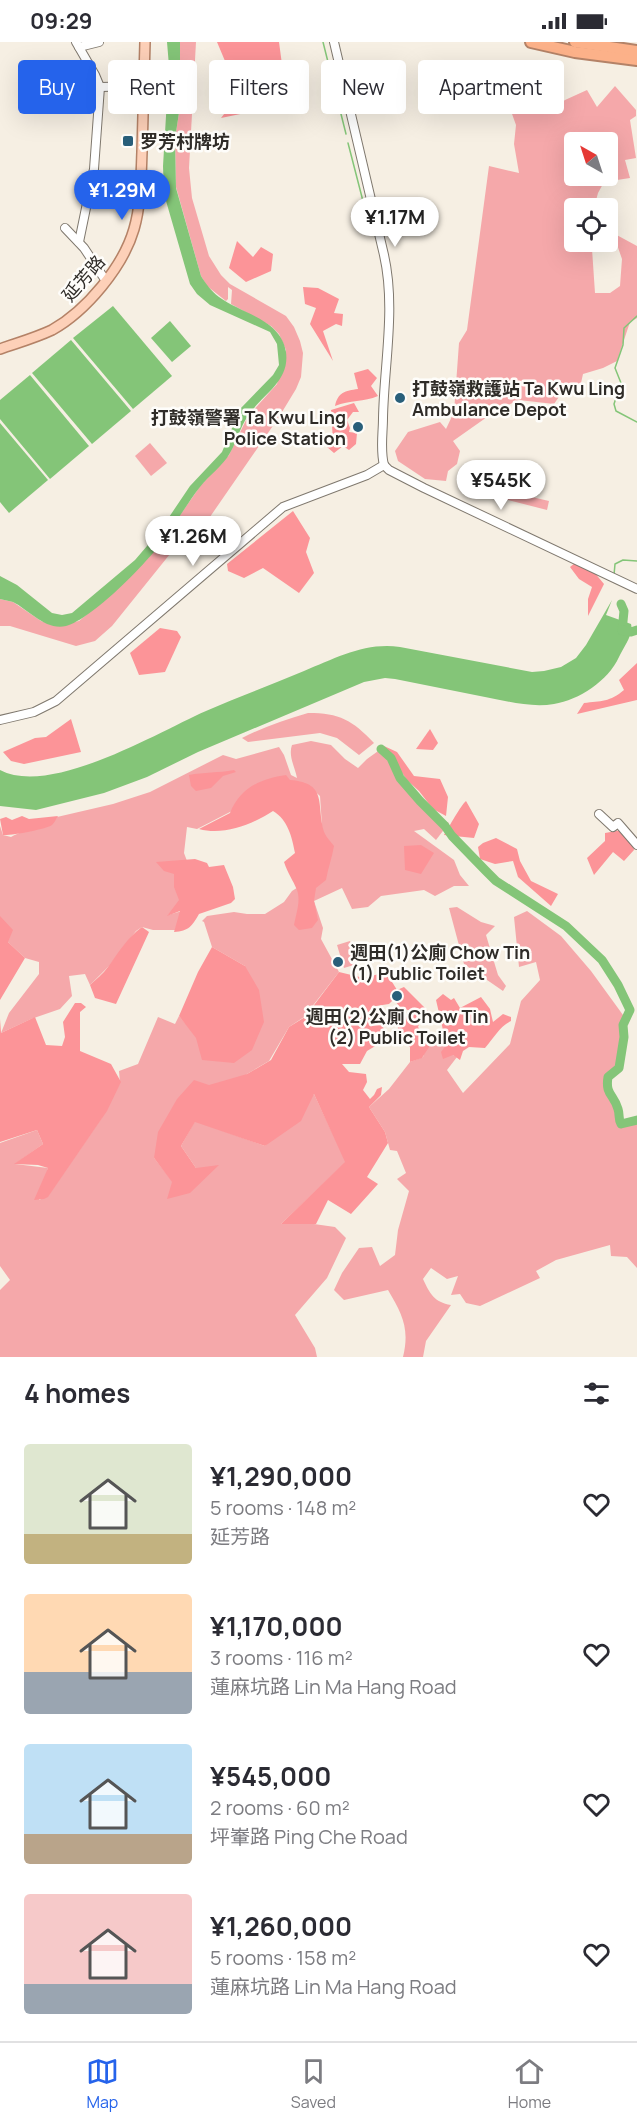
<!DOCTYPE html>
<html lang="en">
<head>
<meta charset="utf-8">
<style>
  :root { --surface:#fff; --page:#f2f2f3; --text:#2b2b33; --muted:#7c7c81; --line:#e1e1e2; --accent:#2563eb }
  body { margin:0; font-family:Manrope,"Noto Sans SC",sans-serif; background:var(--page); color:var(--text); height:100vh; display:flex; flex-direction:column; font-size:22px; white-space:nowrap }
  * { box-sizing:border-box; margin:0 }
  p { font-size:20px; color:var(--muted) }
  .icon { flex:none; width:33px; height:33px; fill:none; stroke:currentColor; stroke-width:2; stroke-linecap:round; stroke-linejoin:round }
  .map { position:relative; height:1315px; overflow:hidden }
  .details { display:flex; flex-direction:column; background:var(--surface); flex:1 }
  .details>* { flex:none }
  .top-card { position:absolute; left:18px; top:18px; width:602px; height:54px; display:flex; gap:12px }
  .needle { width:39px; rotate:321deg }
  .buttons { position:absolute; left:564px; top:90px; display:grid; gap:12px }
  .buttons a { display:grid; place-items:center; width:54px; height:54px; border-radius:6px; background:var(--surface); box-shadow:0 6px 24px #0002; font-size:30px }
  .price { position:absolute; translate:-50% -51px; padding:0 14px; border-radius:21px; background:#fff; color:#222; font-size:20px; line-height:39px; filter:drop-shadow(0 2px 3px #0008) }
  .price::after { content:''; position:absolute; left:50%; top:36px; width:18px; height:14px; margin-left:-9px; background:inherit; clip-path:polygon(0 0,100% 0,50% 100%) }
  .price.active { background:var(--accent); color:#fff }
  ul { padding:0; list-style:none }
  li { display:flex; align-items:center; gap:18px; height:150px; padding:0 24px }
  li span { display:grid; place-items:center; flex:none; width:168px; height:120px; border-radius:6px; color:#555 }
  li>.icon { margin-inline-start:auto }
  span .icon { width:72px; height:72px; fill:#fffc; stroke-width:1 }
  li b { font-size:26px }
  h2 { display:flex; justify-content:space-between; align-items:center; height:72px; padding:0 24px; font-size:26px }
  .pill { padding:0 21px; border-radius:6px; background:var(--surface); box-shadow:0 6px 24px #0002; font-size:21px; line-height:54px }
  .pill.active { background:var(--accent); color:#fff }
  .status { display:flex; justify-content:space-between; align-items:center; height:42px; padding:0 30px; background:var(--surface); direction:ltr }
  .status svg { height:16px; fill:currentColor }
  .tabs { display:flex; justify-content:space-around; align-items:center; height:84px; border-top:2px solid var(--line); background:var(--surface); font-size:16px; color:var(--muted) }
  .tabs a { display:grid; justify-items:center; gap:3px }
  .tabs .active { color:var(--accent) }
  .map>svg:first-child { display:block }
</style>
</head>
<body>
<div class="status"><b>09:29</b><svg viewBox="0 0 49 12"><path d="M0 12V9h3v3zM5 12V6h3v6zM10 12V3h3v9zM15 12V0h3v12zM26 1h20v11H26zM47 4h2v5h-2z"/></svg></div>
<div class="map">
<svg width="637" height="1315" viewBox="0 0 637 1315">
  <rect width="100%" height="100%" fill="#f6efe3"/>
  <g fill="#f5a8aa" fill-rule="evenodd">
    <polygon points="180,0 196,0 189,126 192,156 209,214 221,233 230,242 286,274 294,285 300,299 303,311 301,335 296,347 279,375 203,485 170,512 112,584 95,599 76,604 10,584 0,584 0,557 13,560 41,579 53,583 79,579 118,546 160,502 201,443 229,413 248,374 277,342 286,308 279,292 271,284 231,262 232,248 228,245 228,257 226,259 207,244 201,234 176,145 175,97 180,64"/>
    <path d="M511,39L540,55L552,67L565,58L587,48L597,65L615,44L636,68V74L630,78L636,116L625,118L630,136L604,140L598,151L594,166H574V200H596L592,207L595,251H610L620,244L622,217L613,191L637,204V276L630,280L617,319L603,326L583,332L579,350L563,349L554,362L519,358L497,368L453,399L460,409L457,422L448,429L446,439L425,437L398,419L395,409L408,390L440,380L446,387L454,370L459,301L467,288L489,124L519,131L514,102L516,83L503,47ZM574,100H608V134H574Z"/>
    <polygon points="150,401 167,421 151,434 135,414"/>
    <polygon points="506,449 549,459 547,468 504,457"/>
    <path d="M308,671C340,671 352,678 374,701L359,713L337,696L320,691L248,700L242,696C263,685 285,678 308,671Z"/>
    <path d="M311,699L331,703L345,717L358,726L367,717L381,707C391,716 393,724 400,735C411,753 430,772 449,781L436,798L424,787L414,789L454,818L460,833L469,844H454L435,854L424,848L381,854L368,865L352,867L342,846L314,859L323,886L321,897L339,930L304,975L289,985L269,1019L247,1032L154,1116L173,1140L196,1126L181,1104L195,1079L265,1104L314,1052L346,1120L281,1182L307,1181L335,1185L346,1196L327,1236L295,1273L315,1306L317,1315H0V1248L10,1238L0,1224V1101L37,1088L43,1102L15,1122L48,1126L39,1158L48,1154L101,1077L120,1041L119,1029L138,1022L158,975L175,982L179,974L197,995L245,924L212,905L204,880L202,879L207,874L234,870L247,872H265L284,860L292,849L325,828L320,754L310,745L230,770L197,787L187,785L184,811L187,819L180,860L168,873L182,869L175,888H153L142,885L136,889L109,924L90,943L85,932L69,934L72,954L60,967L31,977L1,991L9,971L39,932V920L25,916L8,900L0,886V784L3,793L11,795C15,793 20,790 25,789C38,786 49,788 57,775L113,762L150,750L223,713L236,717L279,705L284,713L291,733L297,736C295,725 288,714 292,703Z"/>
    <polygon points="457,865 481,880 495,884 486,893 498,933 506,944 503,949 464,922 449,866"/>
    <path d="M527,869L561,894L591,929L623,973V986L619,1026L608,1035L607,1045L618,1067L621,1082L637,1079V1226L627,1215L611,1214L610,1203L556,1218L536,1229L540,1236L480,1264L466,1261L460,1252L451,1253L458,1234L447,1237L431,1226L423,1237C430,1252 434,1260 451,1263L426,1299L423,1315H403C410,1286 402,1272 388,1248L344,1258L334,1248L342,1231L359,1206L372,1205L380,1224L395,1213L398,1188L409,1149L397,1137L406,1131L397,1109L390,1108L385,1090L369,1065L389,1047L410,1020L423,1015L428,1000L443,988L450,991L453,1013L457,1015L447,1028L463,1051L510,1002L521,959L540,938L536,920L519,925L514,875Z"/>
    <polygon points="350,899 357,922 344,926 337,903"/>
  </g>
  <g fill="#fc9498">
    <polygon points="217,0 279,0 285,45 263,67 251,50 250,70 221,76 244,46 245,34 223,40 225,19"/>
    <polygon points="237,199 253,215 261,205 273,212 271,229 246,240 229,226"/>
    <polygon points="303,245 318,246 339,257 334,271 343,272 342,284 336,282 323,289 333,319 310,282 316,266 305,262"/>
    <path d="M368,327L377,336L371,344L378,354C364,360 350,358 335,364C338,350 345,349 358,347L354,331Z"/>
    <polygon points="354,361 359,370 353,370 347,378 350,386 349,390 357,391 356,402 349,408 343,404 334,411 327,405 333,399 331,368"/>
    <polygon points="293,469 310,496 306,510 314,531 299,551 263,526 244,536 228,529 227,522"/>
    <polygon points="575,521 594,530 604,542 588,574 588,557 592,545 579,537 570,525"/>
    <polygon points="160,586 177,589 181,595 165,630 139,633 130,611"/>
    <path d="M637,621V658L577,672L584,661C601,659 610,660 624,648L619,638Z"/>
    <polygon points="71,677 81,710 24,722 11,719 3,710 35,696 46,695"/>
    <polygon points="430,687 438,701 433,708 416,707"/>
    <polygon points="384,704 397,710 414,734 440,737 448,755 446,774 433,767 419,749 407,738"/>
    <path d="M234,728L236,730L223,734L211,746L196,749L191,744L189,733C204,730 218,731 234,728Z"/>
    <path d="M286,733L290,738C330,741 315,765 325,792C327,796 331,800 334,804C332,816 328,826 326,838L316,846L314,859L318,878L312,886L299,888L294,883C296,872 301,859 297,848C293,838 288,832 284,820L295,811C292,795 288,778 273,769C253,782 224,794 199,787L230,771C240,746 260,737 286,733Z"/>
    <path d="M466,759L479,782L474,796L444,793C449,785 461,763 466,759Z"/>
    <path d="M22,774L29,777L58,774C56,777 55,780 52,783C47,787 10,794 3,793L0,777L6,775L12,778Z"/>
    <polygon points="622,788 631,792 634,808 624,819 613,810 594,833 587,816 605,799 605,791"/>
    <polygon points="496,796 517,807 520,819 531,839 558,852 551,864 518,835 513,819 495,822 480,817 478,805 483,801"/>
    <polygon points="421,803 434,811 421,832 405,828 404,804"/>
    <path d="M195,817L207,821L209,825L224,823L233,845L235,857L231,861L199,872C192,884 189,889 174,890L180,869L167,874L179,858L174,845V832L164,829L156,820Z"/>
    <polygon points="0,874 13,888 8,900 25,916 0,958"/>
    <path d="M142,885L149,890L116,962L95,956L90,943C96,937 103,932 108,925C118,911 128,895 142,885Z"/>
    <polygon points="212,905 245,924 259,948 264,980 252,1008 234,1021 202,1018 196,996 179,974 198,930"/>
    <path d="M339,930L364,936L386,930L397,948L404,945L429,970V973L421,977L418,985L427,996L429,1005L422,1016L410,1020V1005L397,997C399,979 398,979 413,970L400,965L395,959L397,949L390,954L393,958L389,962L376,964L387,997L367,1009L360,1022H342L349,1030L366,1032L367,1040L363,1048L370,1057L374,1053L377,1047L382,1045L381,1053L369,1065L385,1090L388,1101L367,1135L378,1142L351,1172L328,1158L316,1182H281L345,1120L314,1052L301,1079L265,1104L195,1080L181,1104L196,1126L219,1123L190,1151L167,1157L172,1140L154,1116L158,1090L177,1057L194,1038L209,1043L247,1032L271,1018L289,985L305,975Z"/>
    <path d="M443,952L451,958L454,956L460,966L481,955L490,967L493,980L503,972L511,975V979C499,985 494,996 485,1006L469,1005L463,1009L460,1018L453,1013L443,1017L441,1010L450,998V991L443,988L436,958Z"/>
    <polygon points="75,961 81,961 86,965 80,970 80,1009 111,1022 121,1040 107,1069 48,1155 44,1157 34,1158 48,1126 38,1123 14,1122 43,1102 37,1088 0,1100 0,977 1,991 35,975 46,1003 62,1004 65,995 63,980"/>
  </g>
  <g fill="#84c578">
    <path d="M167,0H180V64L175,97L176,146L201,234C206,242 211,249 219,255C242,272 281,277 286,310C290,340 262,352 248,374C240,385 237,399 230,411C223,424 209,433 200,445C186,463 175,483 161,501C144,524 92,577 66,584C46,589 29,568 13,560C9,559 4,558 0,557V534L17,543L52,571L62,573L72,571L135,518L159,490L190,444L222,410L240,367L273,333L279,323L277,302L270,290L210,263L197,252L190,242L164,152L163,124L169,24Z"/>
    <polygon points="113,264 172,334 133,367 73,296"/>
    <polygon points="170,279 191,304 172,320 151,296"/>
    <polygon points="71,298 131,369 92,402 32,331"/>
    <polygon points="30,333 89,404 50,437 0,377 0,358"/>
    <polygon points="0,381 48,438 9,471 0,460"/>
    <path d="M612,558L606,573L631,582C634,592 623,606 619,615C608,639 579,658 554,662C531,666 507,659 485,655C455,649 425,643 395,637L385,636L364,640L198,710L147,735L104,751L36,768L0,764V728C51,755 158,690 206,669C238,655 271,643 304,629C336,616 365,600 400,605L532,630L544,629L561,625L576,616L586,603Z"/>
  </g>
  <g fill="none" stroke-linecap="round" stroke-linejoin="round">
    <g stroke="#84c578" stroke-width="1.5">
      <polyline points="323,0 346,92"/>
      <polyline points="348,101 364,163"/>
      <polyline points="366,171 369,190"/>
      <polyline points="637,274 624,286 623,303 615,326 621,341 614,362 616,369 637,380"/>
      <polyline points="614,533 615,522 623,518 637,519"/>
    </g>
    <g stroke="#84c578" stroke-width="9">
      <polyline points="621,562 624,569 622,589"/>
      <polyline points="622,588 631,590 637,588"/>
      <path d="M381,707L391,716L400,736L420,759L445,784L452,794L486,829L496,839L566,884L602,918L618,943L630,968L623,983L624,995L619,1026L608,1035C605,1053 614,1052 618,1067C620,1073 618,1077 621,1082L637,1078"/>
    </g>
    <g stroke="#7f786e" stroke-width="10">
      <g id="minor">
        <polyline points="76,0 95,33 100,45 94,127 79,200"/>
        <path d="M334,0L384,213C396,266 384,323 383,376C383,391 380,408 384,423"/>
        <polyline points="79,5 99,0"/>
        <polyline points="100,45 144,44"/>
        <polyline points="65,186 84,206 106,239"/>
        <polyline points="384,423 389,428 424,446 637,547"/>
        <polyline points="0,678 34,670 56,659 283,465 367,433 384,423"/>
        <polyline points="599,772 613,785 618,781 637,803"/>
      </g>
    </g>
    <g stroke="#b48267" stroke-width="12">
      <path id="major" d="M0,307C17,301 35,296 52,288C86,269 123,225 134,187C141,163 141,135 142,110C143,73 144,37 145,0"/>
    </g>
    <g stroke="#b48267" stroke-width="14">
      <g id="highway">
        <polyline points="531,0 575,10 637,18"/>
        <polyline points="575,0 637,9"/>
      </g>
    </g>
    <use href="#minor" stroke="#fff" stroke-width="8"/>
    <use href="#major" stroke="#fdd0b8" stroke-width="9"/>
    <use href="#highway" stroke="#fcb189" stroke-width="10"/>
  </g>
  <g fill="#295f7a" stroke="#fefdfa" stroke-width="2">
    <rect x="122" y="93" width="12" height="12" rx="3"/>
    <circle cx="400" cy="356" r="6"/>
    <circle cx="358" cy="385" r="6"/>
    <circle cx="338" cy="920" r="6"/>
    <circle cx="397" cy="954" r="6"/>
  </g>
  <g text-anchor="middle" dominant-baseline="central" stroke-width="5" stroke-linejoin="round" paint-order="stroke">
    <g font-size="18" font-weight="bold" fill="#2f2c28" stroke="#fefdfa" text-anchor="start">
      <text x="140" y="99">罗芳村牌坊</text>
      <text x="412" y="346">打鼓嶺救護站 Ta Kwu Ling<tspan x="412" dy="21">Ambulance Depot</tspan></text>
      <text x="346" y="375" text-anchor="end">打鼓嶺警署 Ta Kwu Ling<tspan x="346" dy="21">Police Station</tspan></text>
      <text x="350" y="910">週田(1)公廁 Chow Tin<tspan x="350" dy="21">(1) Public Toilet</tspan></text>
      <text x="397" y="974" text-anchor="middle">週田(2)公廁 Chow Tin<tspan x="397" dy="21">(2) Public Toilet</tspan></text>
    </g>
    <g font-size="18" fill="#2f2c28" stroke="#fefdfa">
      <text transform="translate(83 236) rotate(-49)">延芳路</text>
    </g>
  </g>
</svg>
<div class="buttons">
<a><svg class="needle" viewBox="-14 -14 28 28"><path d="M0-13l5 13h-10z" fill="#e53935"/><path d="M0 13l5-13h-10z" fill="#7c7c81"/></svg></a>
<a><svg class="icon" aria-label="locate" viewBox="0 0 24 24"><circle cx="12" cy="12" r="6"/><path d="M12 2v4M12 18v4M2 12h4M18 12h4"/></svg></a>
</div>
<b class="price active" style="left:122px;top:179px">¥1.29M</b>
<b class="price" style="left:395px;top:206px">¥1.17M</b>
<b class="price" style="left:501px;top:469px">¥545K</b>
<b class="price" style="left:193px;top:525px">¥1.26M</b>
<div class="top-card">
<a class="pill active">Buy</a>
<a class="pill">Rent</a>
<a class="pill">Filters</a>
<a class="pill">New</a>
<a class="pill">Apartment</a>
</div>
</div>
<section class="details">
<h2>4 homes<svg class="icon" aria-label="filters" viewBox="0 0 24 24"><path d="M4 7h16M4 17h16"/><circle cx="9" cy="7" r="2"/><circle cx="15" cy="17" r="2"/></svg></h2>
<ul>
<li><span style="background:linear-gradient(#dfe7d0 75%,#c2b280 0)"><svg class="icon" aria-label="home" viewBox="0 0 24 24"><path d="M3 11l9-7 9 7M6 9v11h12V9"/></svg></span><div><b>¥1,290,000</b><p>5 rooms · 148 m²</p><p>延芳路</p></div><svg class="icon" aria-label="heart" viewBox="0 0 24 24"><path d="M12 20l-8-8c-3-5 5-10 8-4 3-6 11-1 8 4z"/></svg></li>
<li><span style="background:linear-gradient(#ffd9b3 65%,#9aa5b1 0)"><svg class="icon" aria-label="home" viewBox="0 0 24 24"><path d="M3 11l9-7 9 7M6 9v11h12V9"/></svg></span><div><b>¥1,170,000</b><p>3 rooms · 116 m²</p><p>蓮麻坑路 Lin Ma Hang Road</p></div><svg class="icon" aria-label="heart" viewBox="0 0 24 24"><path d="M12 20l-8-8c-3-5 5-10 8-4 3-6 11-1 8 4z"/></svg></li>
<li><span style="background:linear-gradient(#bfe0f5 75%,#b9a48a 0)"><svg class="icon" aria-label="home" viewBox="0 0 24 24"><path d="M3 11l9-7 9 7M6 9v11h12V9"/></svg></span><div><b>¥545,000</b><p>2 rooms · 60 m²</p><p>坪輋路 Ping Che Road</p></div><svg class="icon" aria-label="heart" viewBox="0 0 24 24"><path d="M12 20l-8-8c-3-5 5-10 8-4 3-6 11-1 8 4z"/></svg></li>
<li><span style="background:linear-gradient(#f6c9c9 75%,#9aa5b1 0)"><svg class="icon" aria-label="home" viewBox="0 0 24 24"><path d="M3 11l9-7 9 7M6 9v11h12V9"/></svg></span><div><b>¥1,260,000</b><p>5 rooms · 158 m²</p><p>蓮麻坑路 Lin Ma Hang Road</p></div><svg class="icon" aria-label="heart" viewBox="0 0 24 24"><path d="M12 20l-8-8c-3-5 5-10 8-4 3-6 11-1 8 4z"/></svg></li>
</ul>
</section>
<nav class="tabs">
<a class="active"><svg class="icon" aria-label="map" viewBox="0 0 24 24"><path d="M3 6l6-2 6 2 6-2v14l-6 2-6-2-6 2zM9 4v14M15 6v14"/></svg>Map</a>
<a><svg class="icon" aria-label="saved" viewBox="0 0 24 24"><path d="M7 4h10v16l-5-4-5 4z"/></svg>Saved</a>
<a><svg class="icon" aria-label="home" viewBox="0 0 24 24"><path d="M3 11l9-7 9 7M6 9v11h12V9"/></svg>Home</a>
</nav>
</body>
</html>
